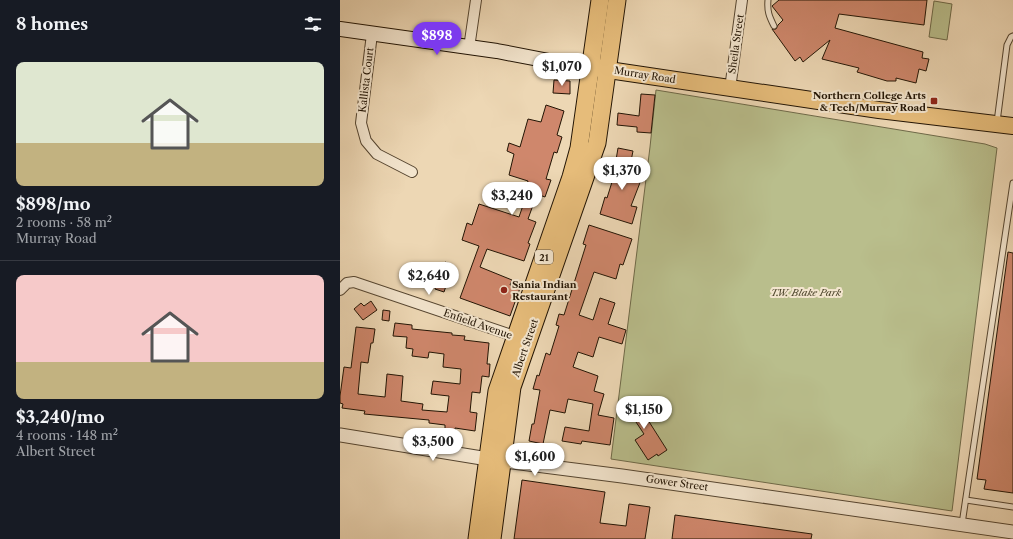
<!DOCTYPE html>
<html lang="en">
<head>
<meta charset="utf-8">
<style>
  :root { --surface:#171b24; --page:#20242c; --text:#f1f3f6; --muted:#9ea1a6; --line:#363941; --accent:#7c3aed }
  body { margin:0; font-family:"Libre Caslon Text",serif; background:var(--page); color:var(--text); height:100vh; display:flex; flex-direction:column; font-size:15px; white-space:nowrap }
  * { box-sizing:border-box; margin:0 }
  p { font-size:13px; color:var(--muted) }
  .icon { flex:none; width:22px; height:22px; fill:none; stroke:currentColor; stroke-width:2; stroke-linecap:round; stroke-linejoin:round }
  .map { position:relative; flex:1; overflow:hidden }
  .sheet { display:flex; flex-direction:column; background:var(--surface); width:340px }
  .sheet>* { flex:none }
  .price { position:absolute; translate:-50% -34px; padding:0 9px; border-radius:14px; background:#fff; color:#222; font-size:13px; line-height:26px; filter:drop-shadow(0 1px 2px #0008) }
  .price::after { content:''; position:absolute; left:50%; top:24px; width:12px; height:9px; margin-left:-6px; background:inherit; clip-path:polygon(0 0,100% 0,50% 100%) }
  .price.active { background:var(--accent); color:#fff }
  ul { padding:0; list-style:none }
  li { display:grid; align-content:center; gap:8px; height:212px; padding:0 16px }
  li+li { border-top:1px solid var(--line) }
  li span { display:grid; place-items:center; height:124px; border-radius:8px; color:#555 }
  li>.icon { margin-inline-start:auto }
  span .icon { width:72px; height:72px; fill:#fffc; stroke-width:1 }
  li b { font-size:17px }
  h2 { display:flex; justify-content:space-between; align-items:center; height:48px; padding:0 16px; font-size:17px }
  main { display:flex; flex:1; min-height:0 }
  .map>svg:first-child { display:block }
</style>
</head>
<body>
<main>
<section class="sheet">
<h2>8 homes<svg class="icon" aria-label="filters" viewBox="0 0 24 24"><path d="M4 7h16M4 17h16"/><circle cx="9" cy="7" r="2"/><circle cx="15" cy="17" r="2"/></svg></h2>
<ul>
<li><span style="background:linear-gradient(#dfe7d0 65%,#c2b280 0)"><svg class="icon" aria-label="home" viewBox="0 0 24 24"><path d="M3 11l9-7 9 7M6 9v11h12V9"/></svg></span><div><b>$898/mo</b><p>2 rooms · 58 m²</p><p>Murray Road</p></div></li>
<li><span style="background:linear-gradient(#f6c9c9 70%,#c2b280 0)"><svg class="icon" aria-label="home" viewBox="0 0 24 24"><path d="M3 11l9-7 9 7M6 9v11h12V9"/></svg></span><div><b>$3,240/mo</b><p>4 rooms · 148 m²</p><p>Albert Street</p></div></li>
</ul>
</section>
<div class="map">
<svg width="673" height="539" viewBox="0 0 673 539">
  <rect width="100%" height="100%" fill="#edd7b4"/>
  <filter id="stains"><feTurbulence type="fractalNoise" baseFrequency=".005" numOctaves="4"/><feColorMatrix values="0 0 0 0 .2 0 0 0 0 .09 0 0 0 0 .02 0 0 0 .5 -.17"/></filter>
  <radialGradient id="worn" r=".72"><stop offset=".6" stop-color="#630" stop-opacity="0"/><stop offset="1" stop-color="#630" stop-opacity=".3"/></radialGradient>
  <g fill="#b9be8c" stroke="#6e6948">
    <polygon points="594,1 612,4 607,40 589,37"/>
    <polygon points="316,90 645,144 657,148 612,511 271,459 310,147"/>
  </g>
  <g fill="#cf876c" stroke="#221404">
    <polygon points="439,0 587,0 584,25 499,14 495,28 583,52 582,58 589,59 586,71 579,69 576,83 556,78 556,81 547,81 517,72 519,68 482,59 490,40 463,62 460,57 455,61 432,29 436,29 438,25 443,20 432,6"/>
    <polygon points="214,80 230,81 230,94 213,93"/>
    <polygon points="301,94 315,95 311,133 297,132 297,127 277,125 278,113 299,116"/>
    <polygon points="206,105 224,111 217,135 222,137 217,153 214,152 206,179 211,180 205,197 197,194 188,219 196,222 188,243 190,244 184,261 147,249 140,267 172,280 170,285 180,288 170,316 120,298 139,246 122,240 127,223 132,225 139,204 179,217 188,191 185,191 188,181 169,175 174,154 167,151 169,143 180,147 188,119 201,122"/>
    <polygon points="278,148 293,151 288,176 301,180 291,206 297,207 292,224 260,214 265,197 267,198 277,166 275,166"/>
    <polygon points="249,225 292,239 283,265 280,264 276,279 254,272 239,315 253,320 260,298 275,303 268,324 286,330 282,344 259,337 253,357 238,352 233,367 258,376 254,391 264,394 258,415 274,418 270,445 242,441 241,444 222,441 225,427 249,431 253,404 228,399 225,413 210,410 203,444 189,441 192,424 194,424 200,390 193,389 197,375 199,376 206,353 210,355 219,326 216,325 219,314 224,315 246,245 243,244"/>
    <polygon points="668,252 673,253 673,493 644,489 646,480 637,479"/>
    <polygon points="105,262 113,265 104,292 95,289"/>
    <polygon points="31,301 37,310 23,320 14,309 21,303 24,306"/>
    <polygon points="43,310 50,311 49,321 42,320"/>
    <polygon points="55,323 72,325 72,329 112,333 112,335 125,336 124,340 149,343 147,364 150,364 149,377 142,376 140,393 132,392 130,412 137,413 135,431 115,428 115,431 105,430 105,425 89,423 89,420 24,414 25,411 2,408 3,404 0,403 0,396 4,367 11,368 16,327 35,329 33,343 31,343 28,363 21,362 18,394 45,397 47,374 63,376 61,401 83,404 82,410 107,412 109,396 91,394 93,381 120,384 121,369 103,367 104,354 89,352 88,358 72,356 73,349 66,348 67,337 53,336"/>
    <polygon points="294,398 327,450 318,456 317,454 308,460 295,440 304,434 292,416 287,419 279,407"/>
    <polygon points="182,480 265,492 260,523 286,526 289,504 310,507 305,539 174,539"/>
    <polygon points="335,515 472,534 471,539 332,539"/>
  </g>
  <g fill="none" stroke-linecap="round" stroke-linejoin="round">
    <g stroke="#554530" stroke-width="7">
      <g id="service">
        <path d="M428,0C427,11 429,16 434,26"/>
        <polyline points="657,122 667,45 671,37 673,36"/>
        <polyline points="626,500 673,507"/>
        <polyline points="622,524 673,183"/>
      </g>
    </g>
    <g stroke="#554530" stroke-width="12">
      <g id="minor">
        <polyline points="32,34 21,123 26,141 37,154 72,172"/>
        <polyline points="129,48 136,0"/>
        <polyline points="390,89 402,0"/>
        <polyline points="0,290 7,283 14,282 180,338"/>
      </g>
    </g>
    <g stroke="#554530" stroke-width="15">
      <polyline id="tertiary" points="0,435 148,459 282,476 673,532"/>
    </g>
    <g stroke="#221404" stroke-width="16">
      <polyline id="secondary" points="0,29 157,51 209,61 251,67"/>
    </g>
    <g stroke="#221404" stroke-width="18">
      <polyline id="primary" points="255,68 539,110 673,126"/>
    </g>
    <g stroke="#221404" stroke-width="19">
      <g id="trunk">
        <polyline points="137,539 157,391 231,177 239,148 260,0"/>
        <polyline points="152,539 172,387 257,143 277,0"/>
      </g>
    </g>
    <use href="#service" stroke="#f3e5ce" stroke-width="5"/>
    <use href="#minor" stroke="#f3e5ce" stroke-width="10"/>
    <use href="#tertiary" stroke="#f3e5ce" stroke-width="13"/>
    <use href="#secondary" stroke="#f3e5ce" stroke-width="14"/>
    <use href="#primary" stroke="#e6bc7a" stroke-width="16"/>
    <use href="#trunk" stroke="#e6bc7a" stroke-width="17"/>
  </g>
  <g fill="#8f2418" stroke="#f3e5ce" stroke-width="1.5">
    <rect x="590" y="97" width="8" height="8" rx="2"/>
    <circle cx="164" cy="290" r="4"/>
  </g>
  <g text-anchor="middle" dominant-baseline="central" stroke-width="4" stroke-linejoin="round" paint-order="stroke">
    <rect fill="#f3e5ce" stroke="#615341" stroke-width="1" x="195" y="250" width="18" height="14" rx="3"/>
    <g font-size="9" font-weight="bold" fill="#221404">
      <text x="204" y="257">21</text>
    </g>
    <g font-size="10" fill="#221404" stroke="#f3e5ce">
      <text transform="translate(396 44) rotate(-82)">Sheila Street</text>
      <text transform="translate(305 75) rotate(9)">Murray Road</text>
      <text transform="translate(26 80) rotate(-83)">Kallista Court</text>
      <text transform="translate(138 324) rotate(19)">Enfield Avenue</text>
      <text transform="translate(185 348) rotate(-71)">Albert Street</text>
      <text transform="translate(337 483) rotate(8)">Gower Street</text>
    </g>
    <g font-size="10" font-weight="bold" fill="#221404" stroke="#f3e5ce" text-anchor="end">
      <text x="586" y="95">Northern College Arts<tspan x="586" dy="12">&amp; Tech/Murray Road</tspan></text>
      <text x="172" y="284" text-anchor="start">Sania Indian<tspan x="172" dy="12">Restaurant</tspan></text>
    </g>
    <g font-size="10" font-style="italic" fill="#4f472d" stroke="#f3e5ce">
      <text x="466" y="292">T.W. Blake Park</text>
    </g>
  </g>
  <rect width="100%" height="100%" filter="url(#stains)"/>
  <rect width="100%" height="100%" fill="url(#worn)"/>
</svg>
<b class="price active" style="left:97px;top:56px">$898</b>
<b class="price" style="left:222px;top:87px">$1,070</b>
<b class="price" style="left:282px;top:191px">$1,370</b>
<b class="price" style="left:172px;top:216px">$3,240</b>
<b class="price" style="left:89px;top:296px">$2,640</b>
<b class="price" style="left:304px;top:430px">$1,150</b>
<b class="price" style="left:93px;top:462px">$3,500</b>
<b class="price" style="left:195px;top:477px">$1,600</b>
</div>
</main>
</body>
</html>
